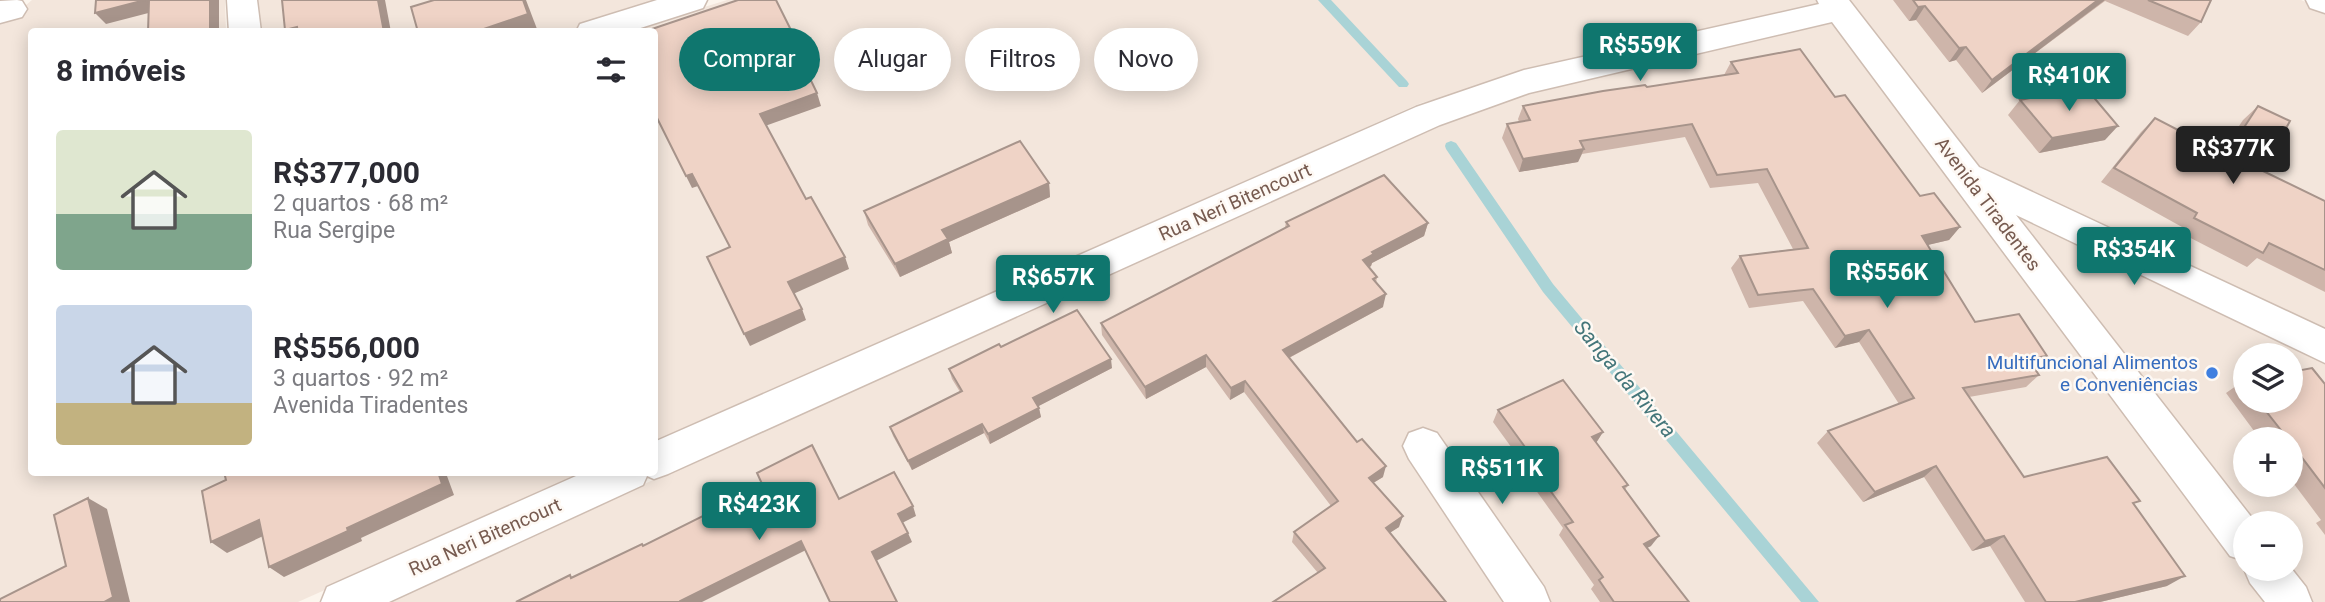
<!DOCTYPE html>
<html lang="pt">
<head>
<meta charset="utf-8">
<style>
  :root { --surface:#fff; --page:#f7f7f7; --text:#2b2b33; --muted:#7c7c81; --accent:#0f766e }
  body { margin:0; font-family:Roboto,sans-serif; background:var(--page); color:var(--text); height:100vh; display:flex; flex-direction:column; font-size:26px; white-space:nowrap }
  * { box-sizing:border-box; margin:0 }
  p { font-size:23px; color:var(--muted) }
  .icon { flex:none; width:38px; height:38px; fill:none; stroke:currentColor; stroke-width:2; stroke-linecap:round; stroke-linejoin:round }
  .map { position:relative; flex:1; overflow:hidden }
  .drawer { position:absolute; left:28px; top:28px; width:630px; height:448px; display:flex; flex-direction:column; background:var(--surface); border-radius:7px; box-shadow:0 4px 18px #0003 }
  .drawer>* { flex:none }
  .hud { position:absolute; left:679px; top:28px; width:665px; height:63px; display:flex; gap:14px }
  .fabs { position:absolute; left:2233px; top:343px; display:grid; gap:14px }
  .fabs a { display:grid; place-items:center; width:70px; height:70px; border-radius:50%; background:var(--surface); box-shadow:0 4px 18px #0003; font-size:35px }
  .price { position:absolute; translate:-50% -60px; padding:0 16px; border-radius:7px; background:var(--accent); color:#fff; font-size:23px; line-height:46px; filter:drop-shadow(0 2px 4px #0008) }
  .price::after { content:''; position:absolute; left:50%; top:42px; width:21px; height:16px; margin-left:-10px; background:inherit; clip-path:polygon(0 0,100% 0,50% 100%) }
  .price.on { background:#222; color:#fff }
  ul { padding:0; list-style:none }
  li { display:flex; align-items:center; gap:21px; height:175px; padding:0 28px }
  li span { display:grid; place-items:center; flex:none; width:196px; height:140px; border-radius:7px; color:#555 }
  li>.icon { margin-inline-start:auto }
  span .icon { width:84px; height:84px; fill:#fffc; stroke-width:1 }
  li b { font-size:30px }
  h2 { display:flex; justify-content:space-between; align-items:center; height:84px; padding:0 28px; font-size:30px }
  .pill { padding:0 24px; border-radius:32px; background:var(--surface); box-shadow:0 4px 18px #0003; font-size:24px; line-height:63px }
  .pill.on { background:var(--accent); color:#fff }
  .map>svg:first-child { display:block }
</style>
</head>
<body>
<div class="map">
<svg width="2325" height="602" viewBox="0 0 2325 602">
  <rect width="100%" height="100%" fill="#fcf5ed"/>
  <g fill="#f3e6dc" fill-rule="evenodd">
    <polygon points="32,0 225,0 226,31 32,32 32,472 586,473 298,602 0,602 0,20 13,16"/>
    <polygon points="258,0 665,0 565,32 260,31"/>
    <polygon points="727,0 1817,0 1820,3 1421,103 655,442 654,32 624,32"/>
    <polygon points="1847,0 2301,0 2325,10 2325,337 1981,172"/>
    <polygon points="1837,22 2270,602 1547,602 1432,434 1420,427 1402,445 1509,602 385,602 1435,124 1438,128 1436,125 1528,91"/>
    <path d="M2003,203L2325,358V602H2307L2291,569V523H2247ZM2245,355H2291V401H2245ZM2245,439H2291V485H2245Z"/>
  </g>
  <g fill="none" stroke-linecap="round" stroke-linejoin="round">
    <g fill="#a9d3d6" fill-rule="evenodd">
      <polygon points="1318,0 1331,0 1407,81 1409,84 1407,87 1399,87"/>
      <polygon points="1451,141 1456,143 1553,284 1819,602 1801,602 1543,292 1446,149 1445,146 1446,143"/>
    </g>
    <g stroke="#cebdb2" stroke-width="3">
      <g id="street">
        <polygon points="17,0 22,1 27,9 22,17 0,23 0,1"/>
        <polygon points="227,0 257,0 261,32 229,32"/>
        <polygon points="657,0 707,0 703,8 628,32 576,32 580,24"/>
        <polygon points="1817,0 1849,0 1979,167 2325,329 2325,363 2016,215 2256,523 2245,523 2245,561 2230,556 1832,22 1529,93 1440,125 668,474 654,479 647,476 643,485 389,602 321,602 327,587 585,472 654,472 654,442 1416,107 1524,70 1819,4"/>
        <polygon points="2306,0 2325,0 2325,13 2310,8"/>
        <polygon points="1423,428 1437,433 1544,587 1550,602 1504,602 1409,459 1403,446 1409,433"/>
        <polygon points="2245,566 2245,569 2291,568 2306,587 2312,602 2265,602 2250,583 2244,569"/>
      </g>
    </g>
    <use href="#street" fill="#fff" fill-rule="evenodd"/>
  </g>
  <g fill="#ceb5aa">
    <polygon points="1893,0 2211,0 2201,22 2188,36 2105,1 1982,93 1956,60 1949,62 1916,20 1909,21"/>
    <polygon points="1731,62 1835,97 1920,196 1960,227 1949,240 1927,245 1975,322 2047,356 2034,367 2039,375 2026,387 1969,397 2024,477 2134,505 2167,586 2100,602 2025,602 1990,546 1972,551 1924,477 1863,502 1817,443 1828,431 1899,404 1859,342 1835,348 1803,301 1749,308 1731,268 1740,256 1793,249 1758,183 1710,188 1685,137 1582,154 1578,162 1519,172 1502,138 1507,124 1519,122 1518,119 1523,106 1724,75"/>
    <polygon points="2020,100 2105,140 2039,153 2008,115"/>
    <polygon points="2258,106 2263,171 2325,201 2325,292 2257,258 2247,267 2179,232 2182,227 2101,182 2141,132 2155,118 2221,153 2243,120"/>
    <polygon points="1049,183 1050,197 949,242 952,253 900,277 868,225 864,211"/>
    <polygon points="1286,222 1428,223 1424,236 1372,263 1371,266 1369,268 1377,277 1376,283 1383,307 1289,358 1383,477 1373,483 1399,527 1318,573 1292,542 1294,532 1331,506 1244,392 1230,400 1206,367 1146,399 1102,335 1101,323 1285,228"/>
    <polygon points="1001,347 1112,368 1038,406 1041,417 990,444 984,433 912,470 893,436 890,427 960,392 952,379 949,369"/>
    <polygon points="2245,380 2245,401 2291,401 2325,384 2325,535 2316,523 2321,520 2291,480 2291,439 2260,439 2226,393 2243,381"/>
    <polygon points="1498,410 1603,432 1596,443 1628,485 1625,490 1651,546 1647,548 1689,602 1600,602 1591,589 1594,585 1559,535 1563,528 1530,482 1533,477 1493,422"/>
  </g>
  <g fill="#a7948b">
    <polygon points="145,0 150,0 160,10 106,24 95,13"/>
    <rect x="210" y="0" width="9" height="32"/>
    <polygon points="378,0 385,0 391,32 384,32"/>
    <polygon points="523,0 526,0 537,29 529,32 475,32"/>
    <polygon points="2098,0 2105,0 1982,93 1992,80"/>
    <polygon points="1925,6 1916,20 1909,21 1918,7"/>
    <polygon points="297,27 301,32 286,32 285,30"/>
    <polygon points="1966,47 1956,60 1949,62 1959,48"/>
    <polygon points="806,60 810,73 806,74 802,62"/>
    <polygon points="817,93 821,106 765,126 760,114"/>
    <polygon points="2118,126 2105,140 2039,153 2052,138"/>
    <polygon points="1584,149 1578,162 1519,172 1523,159"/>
    <polygon points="692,174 698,186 692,188 686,176"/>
    <polygon points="1049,183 1050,197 949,242 952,253 900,277 895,264 942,230"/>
    <polygon points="1428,223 1424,236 1372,263 1371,266 1360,272 1363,260 1372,252"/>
    <polygon points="1960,227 1949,240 1911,249 1922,236"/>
    <polygon points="845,257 849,269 793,294 788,282"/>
    <polygon points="1386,294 1383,307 1281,362 1283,350"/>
    <polygon points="802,309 806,320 750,346 744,334"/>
    <polygon points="1869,330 1859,342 1835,348 1845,336"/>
    <polygon points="1206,355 1206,367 1146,399 1145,387"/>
    <polygon points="1111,359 1112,368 1035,408 1033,398"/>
    <polygon points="1245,381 1244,392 1230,400 1231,388"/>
    <polygon points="1039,408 1041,417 990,444 988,434"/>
    <polygon points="982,424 984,433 912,470 908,461"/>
    <polygon points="1603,432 1596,443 1592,437"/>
    <polygon points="1386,466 1383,477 1365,488 1369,478"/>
    <polygon points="1936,466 1924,477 1863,502 1875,492"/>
    <polygon points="438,472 455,472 447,476 454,495 361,538 362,541 284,577 269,567 347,528"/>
    <polygon points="88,498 107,509 130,602 104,602"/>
    <polygon points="913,506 916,516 902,523 898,514"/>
    <polygon points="1403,516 1399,527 1382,538 1386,528"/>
    <polygon points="259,520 274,531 227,553 211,542"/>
    <polygon points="908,533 912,542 876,561 872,552"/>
    <polygon points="1659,536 1651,546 1636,553 1644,544"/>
    <polygon points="2004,536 1990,546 1972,551 1985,541"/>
    <polygon points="801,541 806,550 702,602 680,602 680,601"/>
    <polygon points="2185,576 2167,586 2100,602 2075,602"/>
  </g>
  <g fill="#efd3c6" stroke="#a7948b" stroke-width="2">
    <polygon points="96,0 145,0 95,13"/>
    <polygon points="149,0 210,0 210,32 148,32"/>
    <polygon points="282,0 378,0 384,32 298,32 297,27 285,30"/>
    <polygon points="434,0 523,0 528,14 475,32 418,32 411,7"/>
    <polygon points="738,0 776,0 806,60 802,62 817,93 760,114 806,199 811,197 845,257 788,282 802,309 744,334 707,257 730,247 692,174 686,176 654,112 654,32 643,32"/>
    <polygon points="1913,0 2098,0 1992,80 1966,47 1959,48 1925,6 1918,7"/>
    <polygon points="2148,0 2211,0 2201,22"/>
    <polygon points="1800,49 1835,97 1845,95 1920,196 1934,193 1960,227 1922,236 1975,322 2019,314 2047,356 2028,359 2039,375 1963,388 2024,477 2107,457 2140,501 2133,503 2185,576 2075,602 2046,602 2004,536 1985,541 1936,466 1875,492 1828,431 1914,398 1869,330 1845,336 1813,289 1758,295 1740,256 1808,248 1767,169 1717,175 1692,124 1580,141 1584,149 1523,159 1507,124 1530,120 1523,106 1603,91 1645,85 1647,87 1738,73 1731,62"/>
    <polygon points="2085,87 2118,126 2052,138 2020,100"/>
    <polygon points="2258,106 2290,121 2263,171 2325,201 2325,270 2269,243 2263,253 2194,218 2197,213 2114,168 2155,118 2226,155"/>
    <polygon points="1020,141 1049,183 942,230 948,239 895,264 864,211"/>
    <polygon points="1384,175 1428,223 1372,252 1374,254 1363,260 1377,277 1373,279 1386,294 1283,350 1357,442 1362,439 1386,466 1369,478 1403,516 1386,528 1446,602 1273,602 1325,568 1294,532 1338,501 1245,381 1231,388 1206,355 1145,387 1101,323 1289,226 1286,222"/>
    <polygon points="1077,310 1111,359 1033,398 1039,408 988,434 982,424 908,461 890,427 962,391 949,369 999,344 1001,347"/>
    <polygon points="2312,368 2325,384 2325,488 2291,443 2291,439 2288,439 2258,401 2291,401 2291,372"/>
    <polygon points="1563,380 1603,432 1592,437 1628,485 1623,487 1659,536 1644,544 1689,602 1614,602 1599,580 1603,577 1565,525 1573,522 1536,471 1541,469 1498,410"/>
    <polygon points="812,445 839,499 894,472 913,506 898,514 908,533 872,552 897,602 830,602 801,541 680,601 680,602 516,602 570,575 571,578 642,544 643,546 763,486 757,473"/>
    <polygon points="224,472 438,472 442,484 347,528 348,531 269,567 259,520 211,542 202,491 226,480"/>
    <polygon points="88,498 113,597 104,602 0,602 0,599 66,566 54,515"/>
  </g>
  <circle fill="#3f7fe0" stroke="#fef9f4" stroke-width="2.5" cx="2212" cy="373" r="7"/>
  <g text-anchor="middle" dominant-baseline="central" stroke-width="5" stroke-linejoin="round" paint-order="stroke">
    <g font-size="19" fill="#775b50" stroke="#fef9f4">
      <text transform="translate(1235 202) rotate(-24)">Rua Neri Bitencourt</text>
      <text transform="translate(1988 204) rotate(53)">Avenida Tiradentes</text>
      <text transform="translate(485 537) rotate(-24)">Rua Neri Bitencourt</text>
    </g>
    <g font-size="19" fill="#366cbe" stroke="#fef9f4" text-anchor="end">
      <text x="2198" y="362">Multifuncional Alimentos<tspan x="2198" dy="22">e Conveniências</tspan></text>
    </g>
    <g font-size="21" font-style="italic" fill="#44767a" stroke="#fef9f4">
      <text transform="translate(1625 379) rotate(50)">Sanga da Rivera</text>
    </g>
  </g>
</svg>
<div class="fabs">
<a><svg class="icon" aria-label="layers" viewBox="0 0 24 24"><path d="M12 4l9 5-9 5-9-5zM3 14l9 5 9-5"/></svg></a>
<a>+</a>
<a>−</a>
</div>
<b class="price" style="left:1640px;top:83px">R$559K</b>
<b class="price" style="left:2069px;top:113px">R$410K</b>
<b class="price on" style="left:2233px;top:186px">R$377K</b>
<b class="price" style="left:2134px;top:287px">R$354K</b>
<b class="price" style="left:1887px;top:310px">R$556K</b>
<b class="price" style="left:1053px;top:315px">R$657K</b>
<b class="price" style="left:1502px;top:506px">R$511K</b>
<b class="price" style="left:759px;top:542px">R$423K</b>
<div class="hud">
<a class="pill on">Comprar</a>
<a class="pill">Alugar</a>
<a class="pill">Filtros</a>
<a class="pill">Novo</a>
</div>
<section class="drawer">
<h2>8 imóveis<svg class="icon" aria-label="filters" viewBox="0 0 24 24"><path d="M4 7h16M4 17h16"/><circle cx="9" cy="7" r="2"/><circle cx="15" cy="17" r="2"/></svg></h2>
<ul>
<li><span style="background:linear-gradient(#dfe7d0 60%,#7fa58c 0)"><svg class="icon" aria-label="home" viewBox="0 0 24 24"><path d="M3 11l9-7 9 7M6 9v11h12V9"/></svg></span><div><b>R$377,000</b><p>2 quartos · 68 m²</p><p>Rua Sergipe</p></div></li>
<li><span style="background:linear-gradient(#c9d6e8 70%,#c2b280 0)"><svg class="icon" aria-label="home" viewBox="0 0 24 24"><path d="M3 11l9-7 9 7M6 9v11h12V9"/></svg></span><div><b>R$556,000</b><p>3 quartos · 92 m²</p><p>Avenida Tiradentes</p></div></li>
</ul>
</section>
</div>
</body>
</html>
